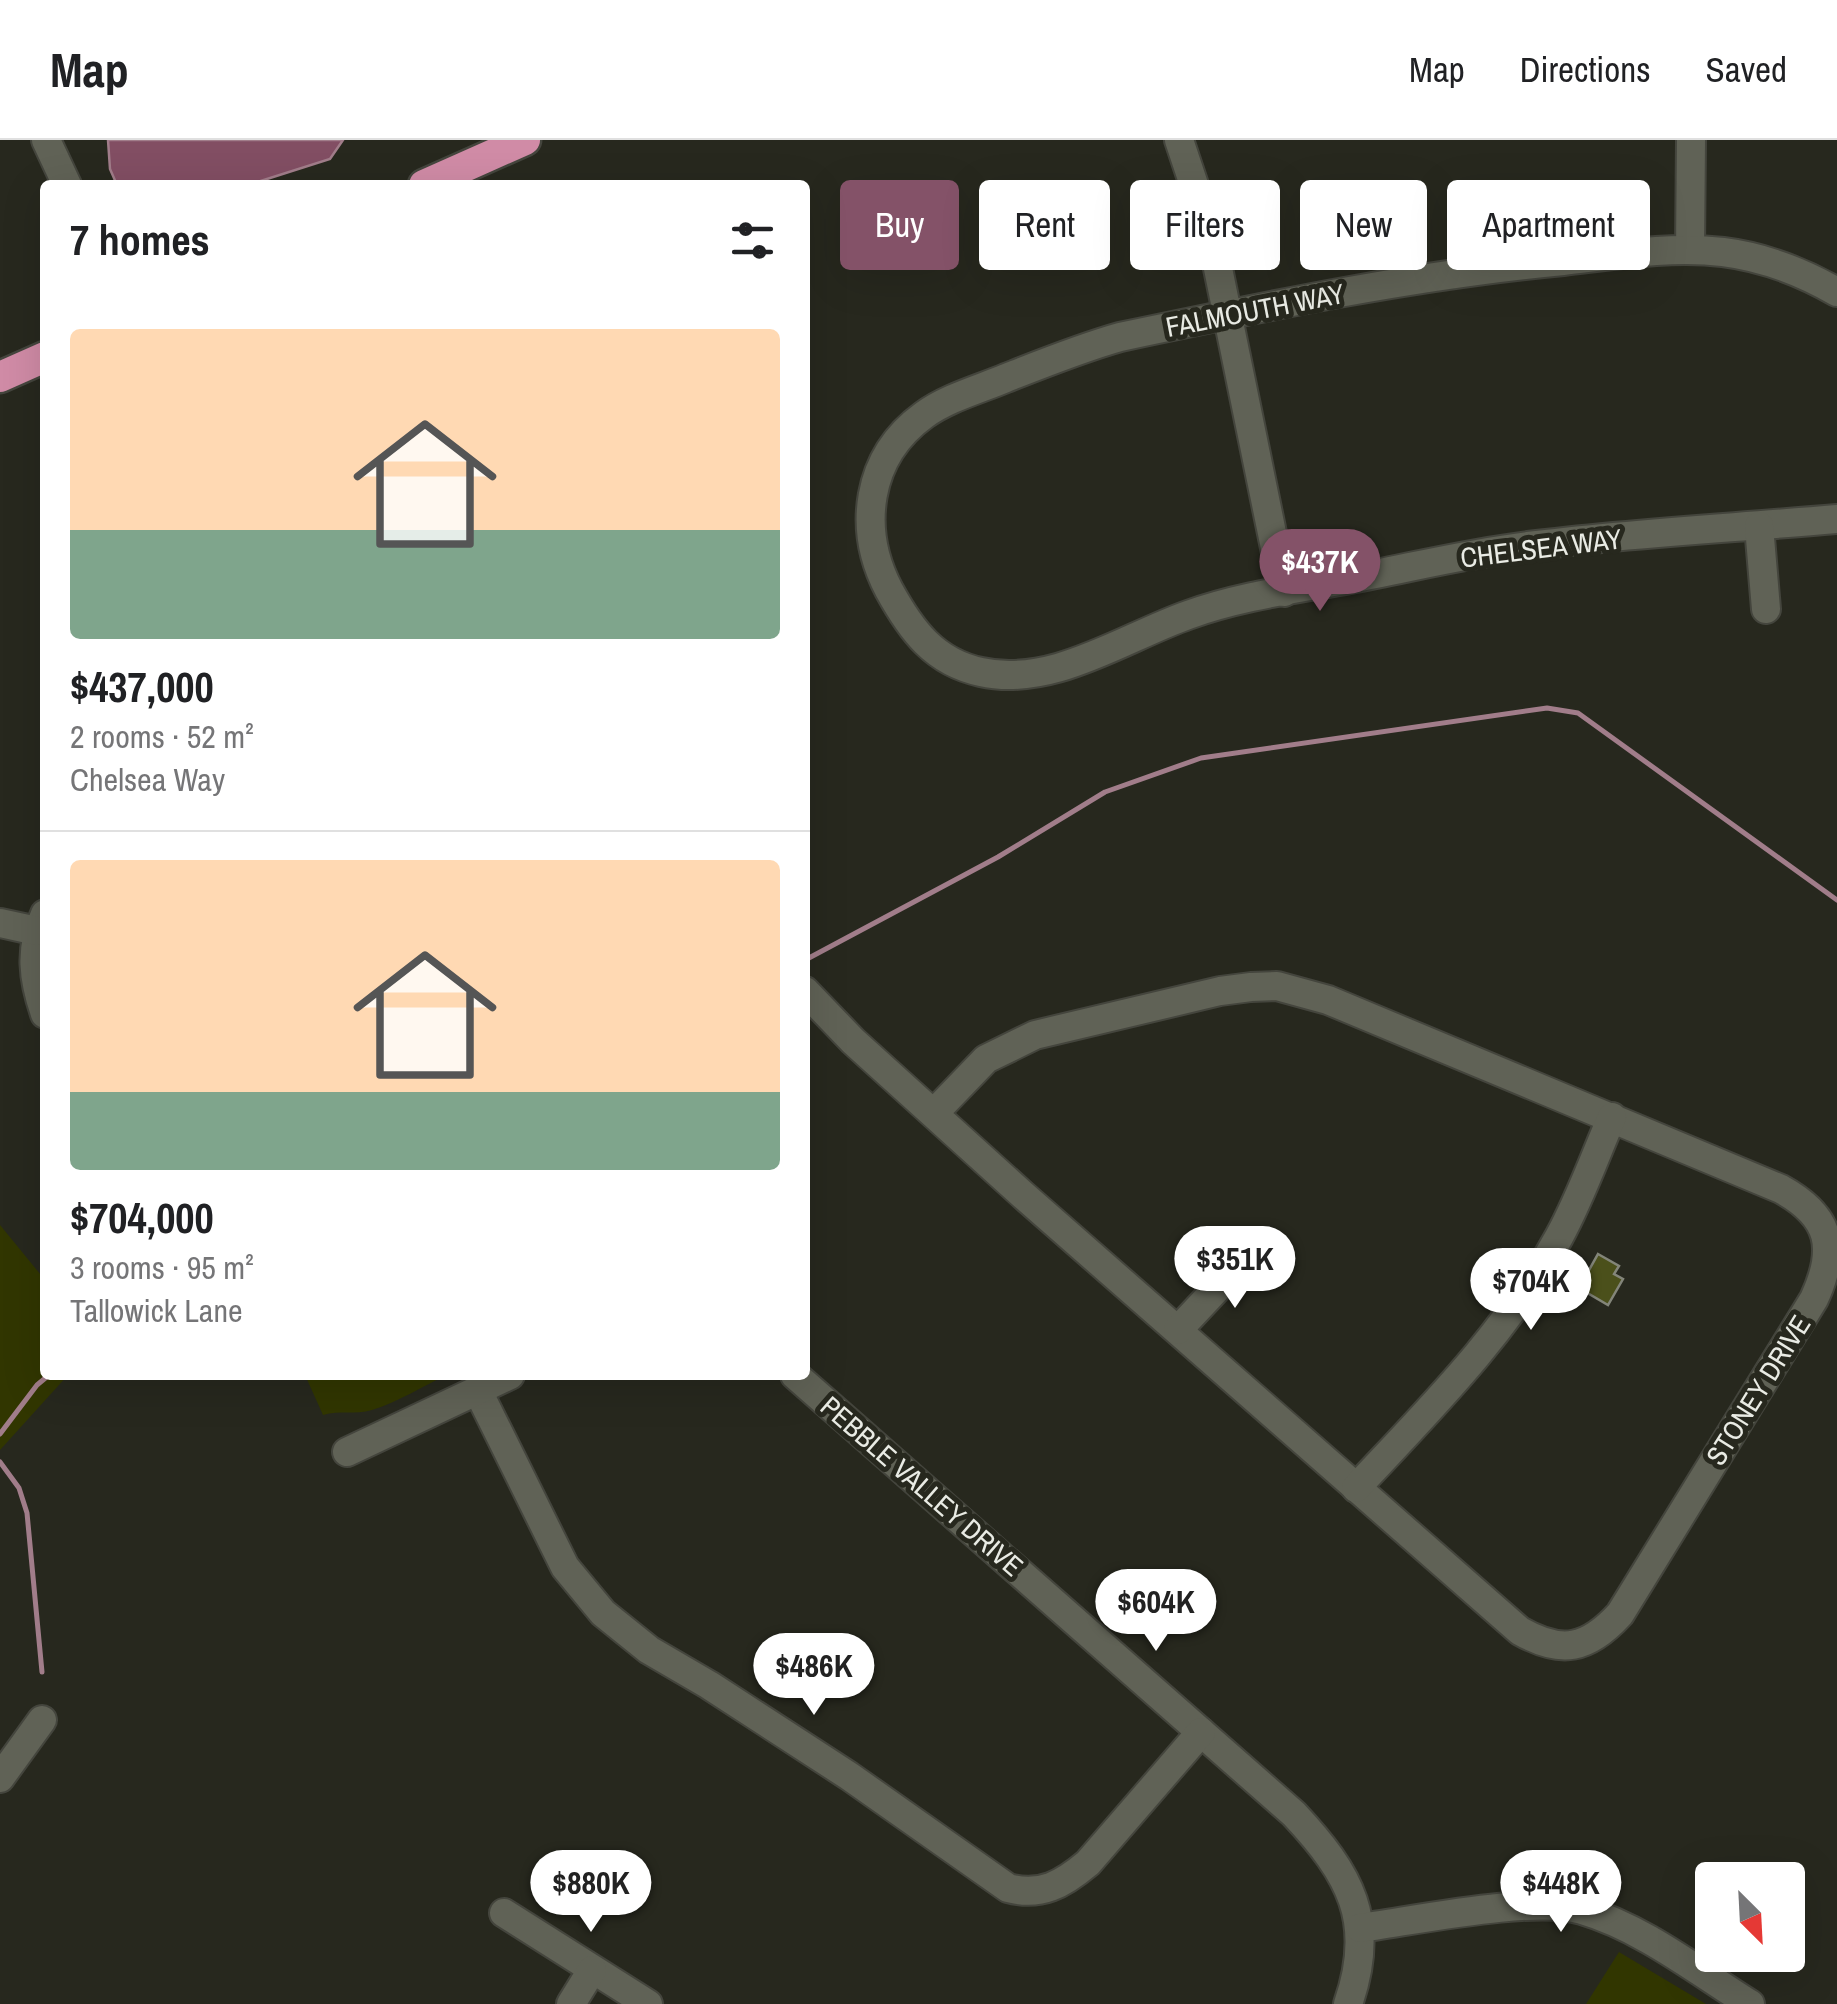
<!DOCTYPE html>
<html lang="en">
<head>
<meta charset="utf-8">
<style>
  :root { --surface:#fff; --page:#f2f2f2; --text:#202124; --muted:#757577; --line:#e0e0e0; --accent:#845268 }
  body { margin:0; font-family:"Archivo Narrow",sans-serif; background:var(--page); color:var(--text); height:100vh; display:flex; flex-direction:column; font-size:38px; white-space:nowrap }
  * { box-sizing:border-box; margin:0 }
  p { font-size:32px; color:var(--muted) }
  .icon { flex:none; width:55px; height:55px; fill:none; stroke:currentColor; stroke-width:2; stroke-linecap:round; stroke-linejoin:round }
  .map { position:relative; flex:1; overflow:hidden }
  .details { position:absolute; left:40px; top:40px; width:770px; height:1200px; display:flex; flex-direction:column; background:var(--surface); border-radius:10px; box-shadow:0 10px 40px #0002 }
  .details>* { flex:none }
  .banner { position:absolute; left:840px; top:40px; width:845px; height:90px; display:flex; gap:20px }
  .needle { width:65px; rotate:156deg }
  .buttons { position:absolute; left:1695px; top:1722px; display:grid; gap:20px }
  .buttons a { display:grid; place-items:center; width:110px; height:110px; border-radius:10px; background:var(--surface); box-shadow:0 10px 40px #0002; font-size:50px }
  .price { position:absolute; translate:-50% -85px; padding:0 22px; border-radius:35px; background:#fff; color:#222; font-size:32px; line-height:65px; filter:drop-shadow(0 2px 5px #0008) }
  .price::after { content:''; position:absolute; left:50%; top:60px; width:30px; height:22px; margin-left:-15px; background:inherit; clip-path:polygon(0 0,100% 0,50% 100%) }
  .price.current { background:var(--accent); color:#fff }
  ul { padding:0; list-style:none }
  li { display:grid; align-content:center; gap:20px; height:530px; padding:0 30px }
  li+li { border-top:2px solid var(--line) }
  li span { display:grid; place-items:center; height:310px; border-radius:10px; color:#555 }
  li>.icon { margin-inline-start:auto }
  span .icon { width:180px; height:180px; fill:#fffc; stroke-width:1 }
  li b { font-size:42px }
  h2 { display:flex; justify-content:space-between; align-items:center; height:120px; padding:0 30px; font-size:42px }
  .tag { padding:0 35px; border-radius:10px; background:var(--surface); box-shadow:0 10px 40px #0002; font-size:35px; line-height:90px }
  .tag.current { background:var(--accent); color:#fff }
  header { display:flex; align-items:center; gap:60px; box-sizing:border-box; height:140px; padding:0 50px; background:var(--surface); border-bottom:2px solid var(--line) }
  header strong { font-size:48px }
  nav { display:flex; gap:55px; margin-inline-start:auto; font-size:35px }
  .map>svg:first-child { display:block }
</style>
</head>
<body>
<header>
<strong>Map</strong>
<nav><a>Map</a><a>Directions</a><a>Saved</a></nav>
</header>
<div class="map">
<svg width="1837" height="1864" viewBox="0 0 1837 1864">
  <rect width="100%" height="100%" fill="#27281e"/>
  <g fill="#313600">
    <polygon points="0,1085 45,1140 45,1235 68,1235 0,1310"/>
    <path d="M305,1235H447C423,1246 398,1262 372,1270C355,1275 340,1270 323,1275Z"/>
    <polygon points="1619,1812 1706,1864 1586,1864"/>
  </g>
  <polygon fill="#824e63" stroke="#a17d8a" stroke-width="2.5" points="108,0 343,0 330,19 248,45 117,45 110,29"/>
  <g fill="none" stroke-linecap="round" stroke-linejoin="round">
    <g stroke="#a17d8a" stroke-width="5">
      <polyline points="807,819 998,717 1105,652 1201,618 1547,568 1578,573 1837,760"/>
      <polyline points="0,1294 37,1245 49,1235"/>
      <polyline points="0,1322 19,1348 27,1373 42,1532"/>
    </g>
  </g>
  <polygon fill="#4b501b" stroke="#838579" stroke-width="2.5" points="1598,1114 1619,1126 1614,1134 1623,1139 1608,1165 1579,1148"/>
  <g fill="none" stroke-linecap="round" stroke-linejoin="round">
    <g stroke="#44453d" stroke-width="32">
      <g id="minor">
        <polyline points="46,0 67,45"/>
        <polyline points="1179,0 1212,99 1284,452"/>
        <polyline points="1690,110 1691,0"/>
        <path d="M1837,152C1802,132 1764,117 1723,112C1670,106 1616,115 1563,121C1414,135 1267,166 1120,197C1081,208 1044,223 1006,238C980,249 947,258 924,275C866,317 857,389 889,450C911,490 934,522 981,532C1052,548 1123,498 1188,475C1240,456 1296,449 1350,439C1409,428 1469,413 1528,406C1631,393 1734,388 1837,379"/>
        <polyline points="1759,386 1766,469"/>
        <path d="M45,774C29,809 33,839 45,874"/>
        <polyline points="0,783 37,791"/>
        <path d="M805,851L853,901L1023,1055L1520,1491C1562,1515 1588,1509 1620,1474L1814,1159C1837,1109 1832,1077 1781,1049L1328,860L1277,846L1251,847L1220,851L1035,895L986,919L935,972"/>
        <polyline points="1178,1190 1251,1112"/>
        <path d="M795,1235L1294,1674C1350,1734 1377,1781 1348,1864"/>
        <path d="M478,1251L565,1427L603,1473L649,1510L709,1545L849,1636L1008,1748C1041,1757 1063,1744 1088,1723L1201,1592"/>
        <polyline points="347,1312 510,1235"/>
        <path d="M1356,1348C1430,1269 1507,1192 1559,1097C1580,1059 1595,1016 1612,977"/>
        <polyline points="0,1638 42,1580"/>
        <polyline points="504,1773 648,1864"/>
        <path d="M1360,1788C1413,1781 1535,1755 1582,1770C1643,1788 1697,1831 1750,1864"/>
        <polyline points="571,1864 592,1830"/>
      </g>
    </g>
    <g stroke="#44453d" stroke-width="35">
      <g id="highway">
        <polyline points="424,45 525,0"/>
        <polyline points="0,237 45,217"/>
      </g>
    </g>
    <use href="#minor" stroke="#606256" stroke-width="28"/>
    <use href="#highway" stroke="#d08ba6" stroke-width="30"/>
  </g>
  <g text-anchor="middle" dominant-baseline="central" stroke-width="10" stroke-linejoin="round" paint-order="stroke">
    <g font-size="28" fill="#e9ebe4" stroke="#27281e">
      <text transform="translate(1255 170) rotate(-11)">FALMOUTH WAY</text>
      <text transform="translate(1541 408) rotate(-7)">CHELSEA WAY</text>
      <text transform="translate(1758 1250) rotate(-58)">STONEY DRIVE</text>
      <text transform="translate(922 1346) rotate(41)">PEBBLE VALLEY DRIVE</text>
    </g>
  </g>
</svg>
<div class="buttons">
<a><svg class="needle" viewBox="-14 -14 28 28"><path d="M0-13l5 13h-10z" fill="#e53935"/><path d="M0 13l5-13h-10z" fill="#757577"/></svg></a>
</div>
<b class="price current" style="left:1320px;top:474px">$437K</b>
<b class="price" style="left:1235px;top:1171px">$351K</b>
<b class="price" style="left:1531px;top:1193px">$704K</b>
<b class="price" style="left:1156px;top:1514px">$604K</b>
<b class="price" style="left:814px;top:1578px">$486K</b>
<b class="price" style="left:591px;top:1795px">$880K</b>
<b class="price" style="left:1561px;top:1795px">$448K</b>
<div class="banner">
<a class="tag current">Buy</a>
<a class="tag">Rent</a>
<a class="tag">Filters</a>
<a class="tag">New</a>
<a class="tag">Apartment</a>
</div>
<section class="details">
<h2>7 homes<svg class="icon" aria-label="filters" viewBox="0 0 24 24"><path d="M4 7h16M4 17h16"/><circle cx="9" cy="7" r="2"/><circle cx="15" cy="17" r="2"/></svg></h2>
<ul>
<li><span style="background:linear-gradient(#ffd9b3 65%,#7fa58c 0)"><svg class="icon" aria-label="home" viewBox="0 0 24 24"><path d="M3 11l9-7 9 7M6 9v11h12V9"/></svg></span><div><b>$437,000</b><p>2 rooms · 52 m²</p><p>Chelsea Way</p></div></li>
<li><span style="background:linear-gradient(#ffd9b3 75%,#7fa58c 0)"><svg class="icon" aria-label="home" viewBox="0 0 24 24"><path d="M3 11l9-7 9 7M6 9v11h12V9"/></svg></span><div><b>$704,000</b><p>3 rooms · 95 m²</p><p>Tallowick Lane</p></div></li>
</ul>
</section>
</div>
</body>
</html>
